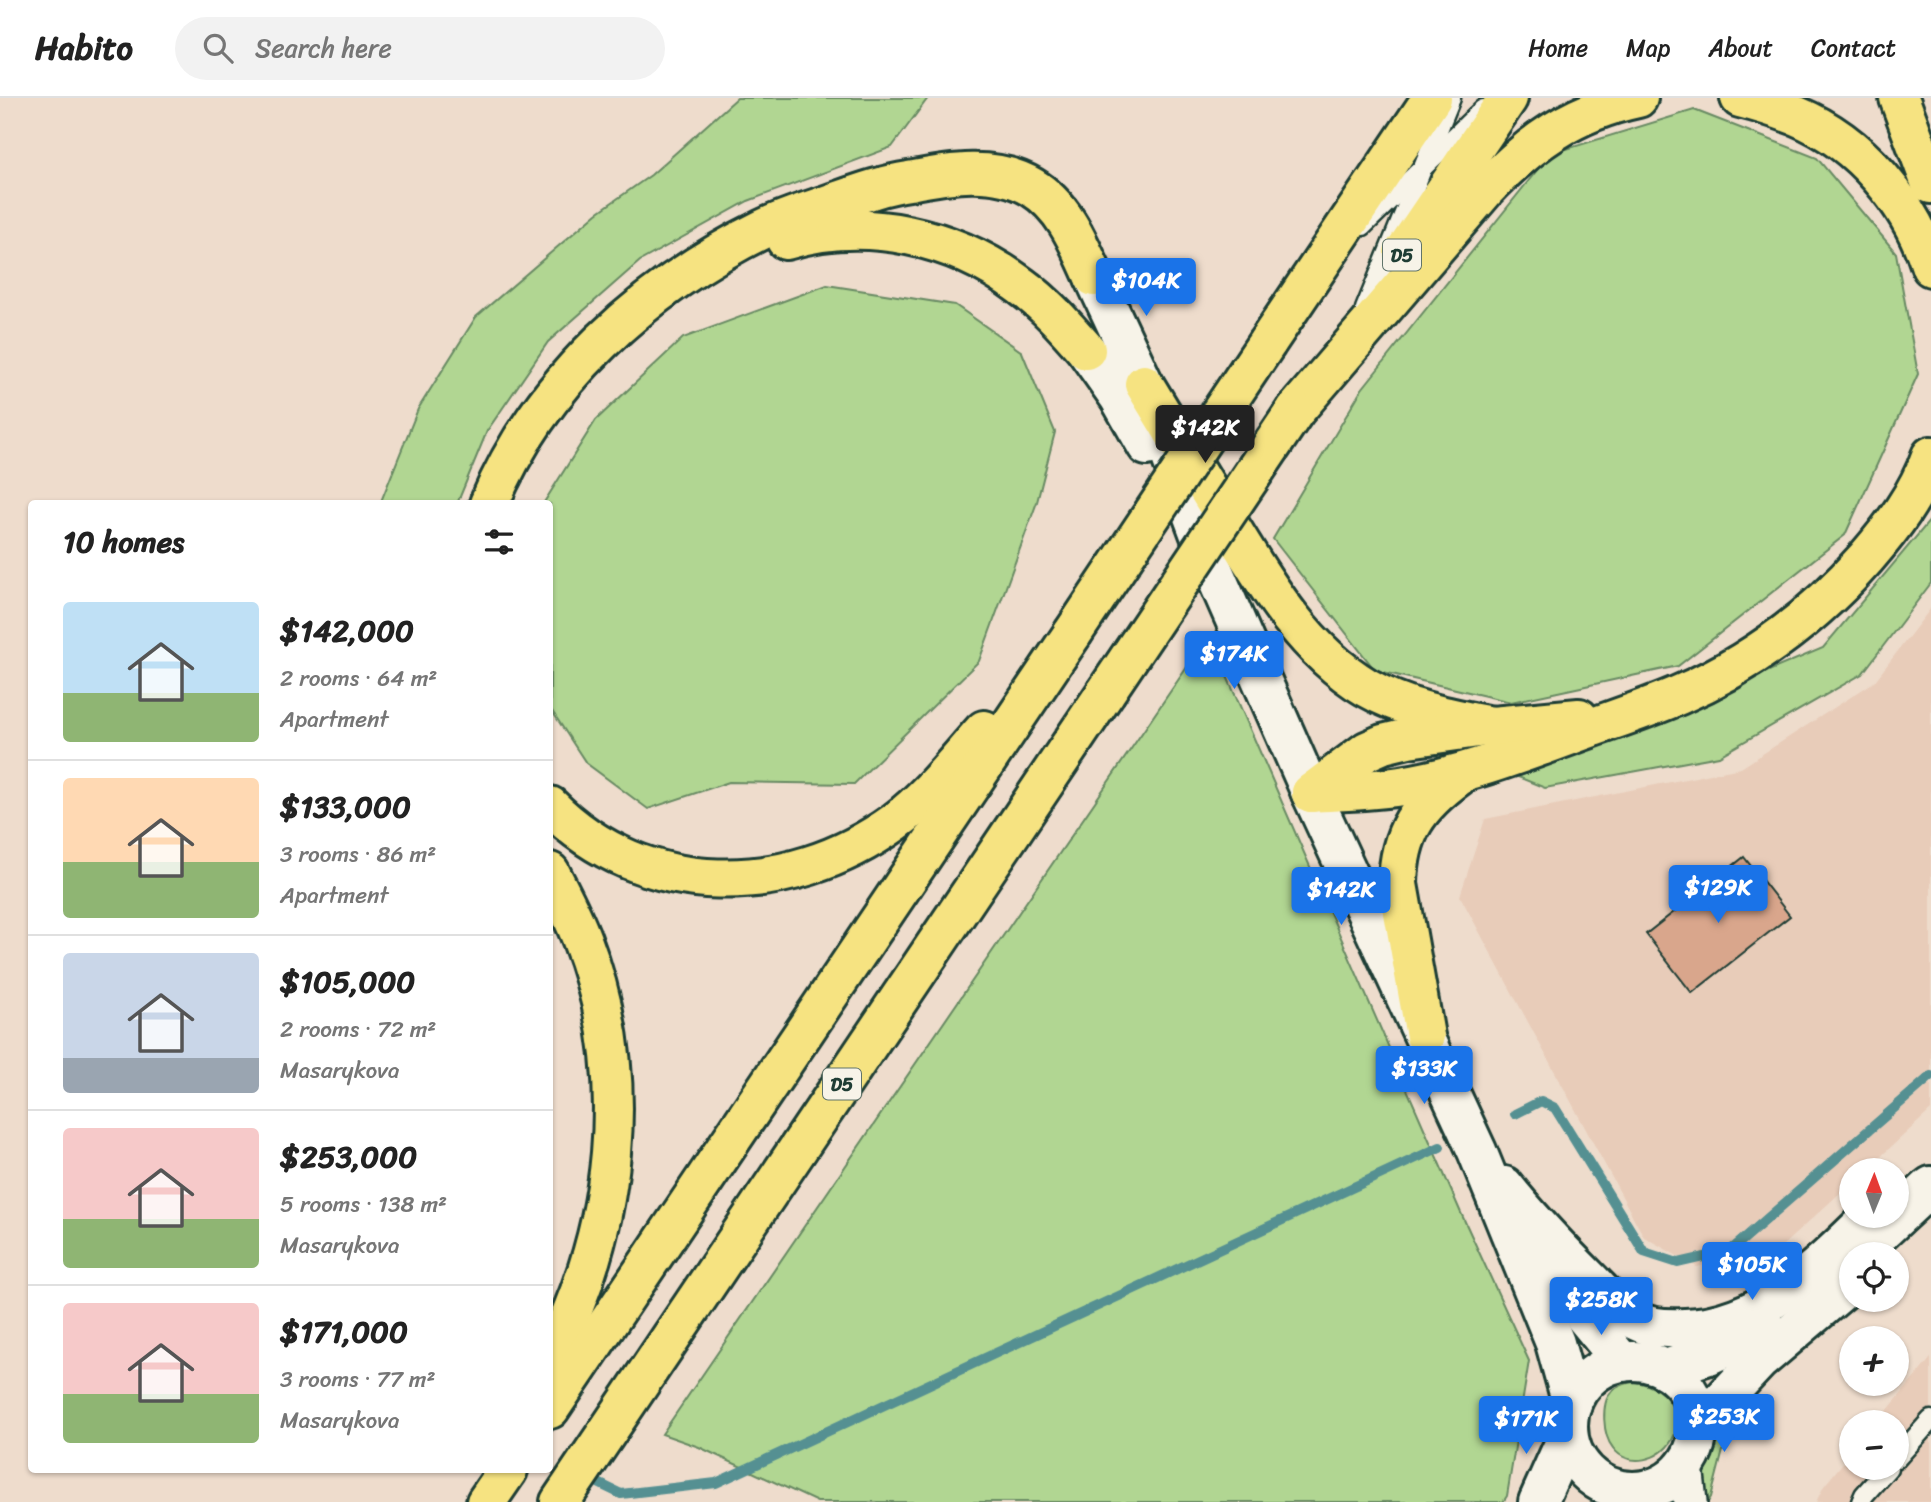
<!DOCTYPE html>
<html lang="en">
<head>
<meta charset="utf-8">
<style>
  :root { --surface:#fff; --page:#f2f2f2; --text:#222; --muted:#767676; --line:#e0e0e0; --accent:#1a73e8 }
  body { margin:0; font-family:Sriracha,sans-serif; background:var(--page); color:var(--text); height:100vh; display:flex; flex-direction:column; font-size:26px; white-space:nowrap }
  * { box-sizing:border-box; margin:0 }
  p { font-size:23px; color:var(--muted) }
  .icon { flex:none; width:38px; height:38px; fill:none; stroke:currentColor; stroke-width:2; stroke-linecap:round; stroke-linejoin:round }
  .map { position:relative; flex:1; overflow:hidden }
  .side { position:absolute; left:28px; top:402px; width:525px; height:973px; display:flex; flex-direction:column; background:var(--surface); border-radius:7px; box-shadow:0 2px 5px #0004 }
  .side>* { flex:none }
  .needle { width:46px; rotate:1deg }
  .tools { position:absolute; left:1839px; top:1060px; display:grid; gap:14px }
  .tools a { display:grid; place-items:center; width:70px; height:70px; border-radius:50%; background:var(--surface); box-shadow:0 2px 5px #0004; font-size:35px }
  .price { position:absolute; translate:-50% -60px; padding:0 16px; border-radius:7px; background:var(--accent); color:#fff; font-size:23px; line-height:46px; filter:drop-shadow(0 2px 4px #0008) }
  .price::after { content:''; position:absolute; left:50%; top:42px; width:21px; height:16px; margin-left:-10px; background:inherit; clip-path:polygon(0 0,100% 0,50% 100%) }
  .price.active { background:#222; color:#fff }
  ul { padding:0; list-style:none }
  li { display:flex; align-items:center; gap:21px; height:175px; padding:0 35px }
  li+li { border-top:2px solid var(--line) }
  li span { display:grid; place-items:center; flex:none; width:196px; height:140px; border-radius:7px; color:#555 }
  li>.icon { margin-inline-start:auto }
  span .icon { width:84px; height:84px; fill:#fffc; stroke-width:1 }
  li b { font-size:30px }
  h2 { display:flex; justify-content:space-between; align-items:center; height:84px; padding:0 35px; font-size:30px }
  header { display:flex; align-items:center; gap:42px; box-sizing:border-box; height:98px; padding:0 35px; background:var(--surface); border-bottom:2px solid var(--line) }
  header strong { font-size:33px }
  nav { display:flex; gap:38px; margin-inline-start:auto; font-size:24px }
  .search { width:490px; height:63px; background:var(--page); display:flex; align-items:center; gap:18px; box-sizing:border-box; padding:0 24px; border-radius:38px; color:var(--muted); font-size:26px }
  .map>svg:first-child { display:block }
</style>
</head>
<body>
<header>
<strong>Habito</strong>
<div class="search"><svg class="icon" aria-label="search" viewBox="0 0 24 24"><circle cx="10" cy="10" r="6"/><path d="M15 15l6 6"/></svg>Search here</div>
<nav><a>Home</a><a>Map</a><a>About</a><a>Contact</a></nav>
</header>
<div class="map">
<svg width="1931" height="1404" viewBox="0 0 1931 1404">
  <rect width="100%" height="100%" fill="#eedccc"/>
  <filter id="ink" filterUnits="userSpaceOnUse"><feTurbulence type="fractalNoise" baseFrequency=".0143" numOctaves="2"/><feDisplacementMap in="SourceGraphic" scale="14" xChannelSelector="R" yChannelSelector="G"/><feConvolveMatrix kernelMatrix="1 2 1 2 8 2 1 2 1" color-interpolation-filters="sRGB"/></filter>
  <g filter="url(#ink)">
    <g fill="#e8ccb9">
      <polygon points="1931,510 1931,1012 1865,1073 1852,1073 1851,1085 1782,1148 1697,1169 1644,1139 1460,798 1485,721 1741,670 1874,584"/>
      <polygon points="1931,1260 1931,1404 1816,1404 1824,1388 1851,1355 1852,1370 1897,1370 1897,1325 1877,1325"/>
    </g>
    <g fill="#b1d692" stroke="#688a63" stroke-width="2">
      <polygon points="737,0 928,0 892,49 748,103 640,163 548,244 487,333 457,406 380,406 418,311 476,219 597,115 651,77"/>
      <polygon points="1694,12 1817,60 1896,155 1918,276 1845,437 1678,568 1511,604 1375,572 1273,441 1362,291 1550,56"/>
      <polygon points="827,187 955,207 1022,254 1055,334 1037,404 979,563 854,686 729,684 648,711 586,665 550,610 550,406 543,406 596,322 683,240"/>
      <polygon points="1931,421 1931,485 1862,576 1719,658 1545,690 1518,679 1823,550"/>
      <polygon points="1209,537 1461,1115 1529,1263 1507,1398 1503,1404 817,1404 699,1349 662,1336"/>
      <path d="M1631,1284C1660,1284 1689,1313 1672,1342C1661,1362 1628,1371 1613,1350C1603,1338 1600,1305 1612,1293C1617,1288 1624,1286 1631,1284Z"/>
      <path d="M1751,1295L1727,1337L1711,1399L1708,1404H1702C1703,1376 1710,1342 1728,1319C1735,1310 1744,1303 1751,1295Z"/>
    </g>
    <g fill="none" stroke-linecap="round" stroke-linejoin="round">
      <g stroke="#549092" stroke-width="10">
        <polyline points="1515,1016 1541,1003 1555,1010 1644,1154 1678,1165 1730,1153 1931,978"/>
        <polyline points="590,1381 621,1396 716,1385 1440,1049"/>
      </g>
    </g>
    <polygon fill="#d9a68c" stroke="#1f3d34" stroke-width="2" points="1744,759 1790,818 1692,895 1646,836"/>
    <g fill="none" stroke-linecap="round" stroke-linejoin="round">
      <g stroke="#1f3d34" stroke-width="23">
        <g id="service">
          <polyline points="1363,128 1483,11"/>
          <polyline points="1365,211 1451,0"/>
          <polyline points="1897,1360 1931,1322"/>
          <polyline points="1861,1404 1864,1397 1888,1370"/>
        </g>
      </g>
      <g stroke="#1f3d34" stroke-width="38">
        <g id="minor">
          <polyline points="1686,1367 1690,1404"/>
          <polyline points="1621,1393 1619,1401 1622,1404"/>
        </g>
      </g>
      <g stroke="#1f3d34" stroke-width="44">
        <g id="secondary">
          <polyline points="1094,179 1144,286 1211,467 1311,695 1477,1053 1555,1245 1572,1306"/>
          <polyline points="1086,252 1119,299 1147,348"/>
          <path d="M1504,1088C1531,1122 1559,1151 1590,1182C1603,1195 1617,1212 1633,1221C1648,1230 1668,1231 1685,1230C1761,1228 1820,1168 1871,1118"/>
          <polyline points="1861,1153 1931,1088"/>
          <polyline points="1554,1164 1585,1219 1622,1264"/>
          <circle cx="1633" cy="1328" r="65"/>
          <polyline points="1665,1271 1709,1257 1766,1231"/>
          <polyline points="1699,1327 1759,1263 1852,1184"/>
          <polyline points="1538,1404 1568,1337"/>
        </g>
      </g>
      <g stroke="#1f3d34" stroke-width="44">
        <g id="motorway">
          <path d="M1740,0C1760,5 1779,11 1797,18C1860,44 1911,105 1931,169"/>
          <polyline points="1899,0 1931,86"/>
          <path d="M786,142C866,118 954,138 1021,188C1046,206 1066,229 1086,252"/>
          <polyline points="1403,155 1508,0"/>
          <polyline points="1267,245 1432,0"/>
          <path d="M1144,286C1171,330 1197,374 1224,418C1262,480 1301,550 1366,589C1404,611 1449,620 1492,628"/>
          <path d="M1295,313L1485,92C1530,45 1572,14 1638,0"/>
          <path d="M489,406C540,283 645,189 763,131C785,120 809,113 832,105C858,96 882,87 909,83C949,75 995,67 1032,89C1065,109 1079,146 1094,179"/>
          <path d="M1311,695C1341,693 1372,693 1401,688C1459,679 1520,656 1574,636C1609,623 1644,612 1679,597C1751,566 1814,519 1866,460C1892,430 1918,396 1931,358"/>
          <polyline points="1311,695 1367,653 1383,646 1408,640 1492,628 1579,620"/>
          <path d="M550,708C644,803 789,801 895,724C929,699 956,663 984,632"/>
          <path d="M550,774C561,796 573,818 582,842C635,980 617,1132 550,1261"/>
          <path d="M1425,938L1398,786C1399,734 1418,708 1459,678"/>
          <polyline points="550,1311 1073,535"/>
          <polyline points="486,1404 508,1372"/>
          <polyline points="560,1404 1106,594"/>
        </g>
      </g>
      <use href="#service" stroke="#f7f3e8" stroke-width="18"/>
      <use href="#minor" stroke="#f7f3e8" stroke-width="33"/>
      <use href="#secondary" stroke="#f7f3e8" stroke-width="38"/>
      <use href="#motorway" stroke="#f6e381" stroke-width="38"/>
      <g stroke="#1f3d34" stroke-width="44" stroke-linecap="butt">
        <g id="motorway-bridge">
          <polyline points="1073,535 1267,245"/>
          <polyline points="1106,594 1295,313"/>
        </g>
      </g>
      <use href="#motorway-bridge" stroke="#f6e381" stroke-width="38"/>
    </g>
  </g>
  <g text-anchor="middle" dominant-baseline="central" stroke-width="6" stroke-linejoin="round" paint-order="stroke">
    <g fill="#f7f3e8" stroke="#60746a" stroke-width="2">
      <rect x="1383" y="141.5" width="38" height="31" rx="5"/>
      <rect x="823" y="970.5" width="38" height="31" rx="5"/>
    </g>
    <g font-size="19" font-weight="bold" fill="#1f3d34">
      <text x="1402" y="157">D5</text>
      <text x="842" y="986">D5</text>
    </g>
  </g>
</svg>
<div class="tools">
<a><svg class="needle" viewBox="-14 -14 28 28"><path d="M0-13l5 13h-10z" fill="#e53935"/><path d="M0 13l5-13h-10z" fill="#767676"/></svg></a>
<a><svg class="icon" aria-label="locate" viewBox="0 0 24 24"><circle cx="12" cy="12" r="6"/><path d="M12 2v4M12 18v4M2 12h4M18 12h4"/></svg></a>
<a>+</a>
<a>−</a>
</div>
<b class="price" style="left:1146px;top:220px">$104K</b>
<b class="price active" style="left:1205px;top:367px">$142K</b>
<b class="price" style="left:1234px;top:593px">$174K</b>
<b class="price" style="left:1718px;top:827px">$129K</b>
<b class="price" style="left:1341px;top:829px">$142K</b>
<b class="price" style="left:1424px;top:1008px">$133K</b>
<b class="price" style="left:1752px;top:1204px">$105K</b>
<b class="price" style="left:1601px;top:1239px">$258K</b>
<b class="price" style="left:1724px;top:1356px">$253K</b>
<b class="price" style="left:1526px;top:1358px">$171K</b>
<section class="side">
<h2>10 homes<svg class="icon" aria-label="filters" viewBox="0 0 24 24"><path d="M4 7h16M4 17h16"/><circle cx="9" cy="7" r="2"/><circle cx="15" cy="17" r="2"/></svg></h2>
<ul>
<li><span style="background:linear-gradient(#bfe0f5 65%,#8fb573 0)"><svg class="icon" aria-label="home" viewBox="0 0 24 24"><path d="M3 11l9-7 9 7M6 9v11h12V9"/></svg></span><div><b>$142,000</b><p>2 rooms · 64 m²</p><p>Apartment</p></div></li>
<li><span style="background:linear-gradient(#ffd9b3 60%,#8fb573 0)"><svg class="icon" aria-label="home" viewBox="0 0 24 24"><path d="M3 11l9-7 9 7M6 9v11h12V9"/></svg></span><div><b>$133,000</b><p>3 rooms · 86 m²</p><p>Apartment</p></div></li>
<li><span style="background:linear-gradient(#c9d6e8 75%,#9aa5b1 0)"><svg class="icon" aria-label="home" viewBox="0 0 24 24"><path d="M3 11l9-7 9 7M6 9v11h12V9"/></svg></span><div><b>$105,000</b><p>2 rooms · 72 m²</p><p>Masarykova</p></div></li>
<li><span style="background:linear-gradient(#f6c9c9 65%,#8fb573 0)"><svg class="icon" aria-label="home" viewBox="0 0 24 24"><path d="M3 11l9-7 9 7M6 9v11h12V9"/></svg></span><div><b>$253,000</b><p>5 rooms · 138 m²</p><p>Masarykova</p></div></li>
<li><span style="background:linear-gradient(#f6c9c9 65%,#8fb573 0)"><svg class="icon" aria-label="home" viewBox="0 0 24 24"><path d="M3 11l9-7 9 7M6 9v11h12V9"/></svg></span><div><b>$171,000</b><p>3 rooms · 77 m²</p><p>Masarykova</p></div></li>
</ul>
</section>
</div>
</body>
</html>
